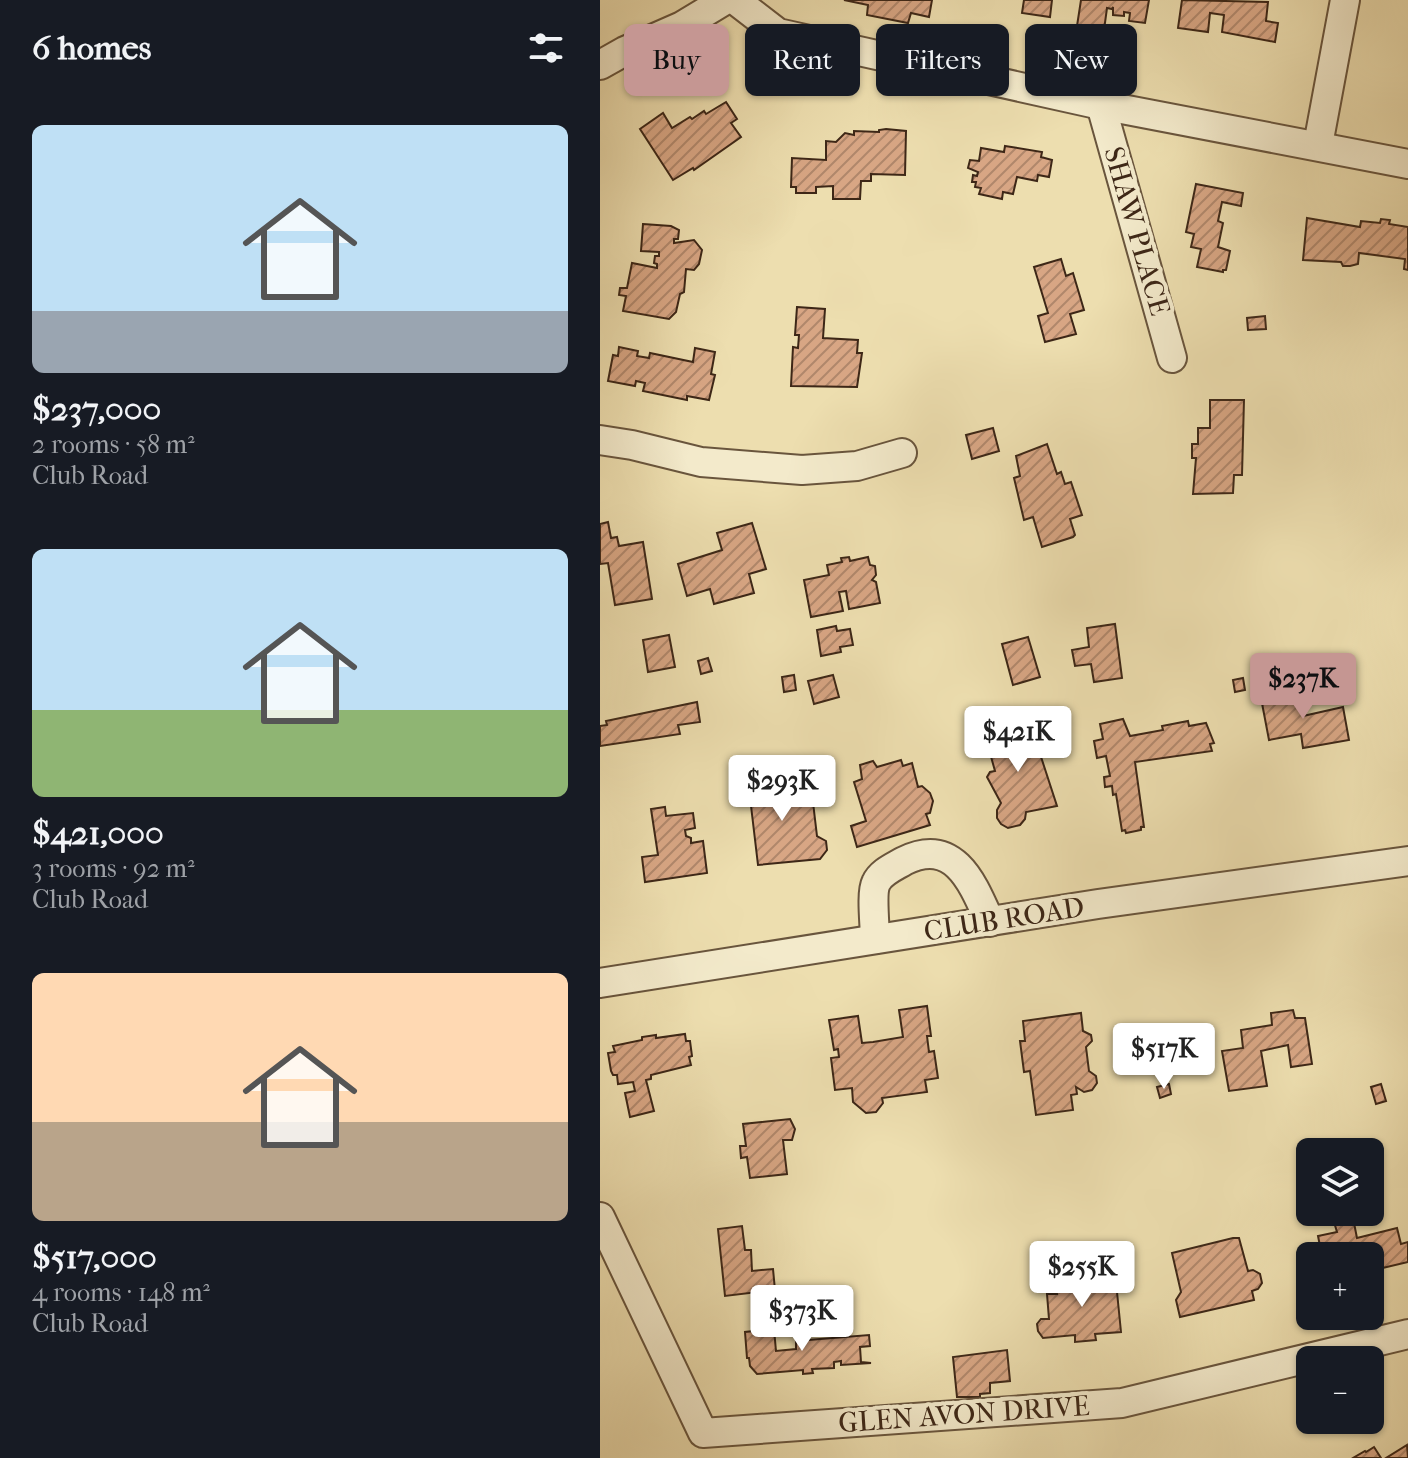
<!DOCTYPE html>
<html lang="en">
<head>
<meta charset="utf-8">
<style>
  :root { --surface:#171b24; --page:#242831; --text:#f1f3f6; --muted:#9ea1a6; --accent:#c59692 }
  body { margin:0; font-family:"IM FELL French Canon",serif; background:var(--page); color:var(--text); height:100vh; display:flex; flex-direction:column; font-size:30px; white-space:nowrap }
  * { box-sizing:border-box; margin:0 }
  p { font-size:26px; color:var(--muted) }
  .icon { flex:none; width:44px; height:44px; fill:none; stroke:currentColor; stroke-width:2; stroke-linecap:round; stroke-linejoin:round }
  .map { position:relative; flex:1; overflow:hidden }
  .sheet { display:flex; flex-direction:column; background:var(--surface); width:600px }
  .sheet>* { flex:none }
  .banner { position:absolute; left:24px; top:24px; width:664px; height:72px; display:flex; gap:16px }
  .tools { position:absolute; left:696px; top:1138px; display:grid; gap:16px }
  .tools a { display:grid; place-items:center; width:88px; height:88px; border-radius:12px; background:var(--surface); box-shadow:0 2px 6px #0004; font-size:40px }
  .price { position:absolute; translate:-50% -68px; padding:0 18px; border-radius:8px; background:#fff; color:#222; font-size:26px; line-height:52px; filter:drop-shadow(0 2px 4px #0008) }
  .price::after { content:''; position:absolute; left:50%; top:48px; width:24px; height:18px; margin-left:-12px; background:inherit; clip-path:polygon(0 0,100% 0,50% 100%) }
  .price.selected { background:var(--accent); color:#111 }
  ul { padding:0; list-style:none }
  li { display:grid; align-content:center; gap:16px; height:424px; padding:0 32px }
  li span { display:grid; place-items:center; height:248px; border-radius:12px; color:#555 }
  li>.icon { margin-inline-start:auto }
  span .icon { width:144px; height:144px; fill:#fffc; stroke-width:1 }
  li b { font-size:34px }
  h2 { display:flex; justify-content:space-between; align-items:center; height:96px; padding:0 32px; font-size:34px }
  .tag { padding:0 28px; border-radius:12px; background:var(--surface); box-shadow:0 2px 6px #0004; font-size:28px; line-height:72px }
  .tag.selected { background:var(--accent); color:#111 }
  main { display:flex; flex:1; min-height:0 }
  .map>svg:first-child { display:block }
</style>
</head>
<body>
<main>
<section class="sheet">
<h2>6 homes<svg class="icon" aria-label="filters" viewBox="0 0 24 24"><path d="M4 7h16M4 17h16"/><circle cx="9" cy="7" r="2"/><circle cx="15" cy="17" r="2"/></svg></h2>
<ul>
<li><span style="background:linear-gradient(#bfe0f5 75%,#9aa5b1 0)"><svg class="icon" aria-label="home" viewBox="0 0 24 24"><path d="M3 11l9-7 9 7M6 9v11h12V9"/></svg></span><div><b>$237,000</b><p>2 rooms · 58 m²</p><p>Club Road</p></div></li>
<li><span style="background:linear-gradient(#bfe0f5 65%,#8fb573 0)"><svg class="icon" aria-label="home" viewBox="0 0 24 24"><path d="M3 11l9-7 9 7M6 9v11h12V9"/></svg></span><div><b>$421,000</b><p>3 rooms · 92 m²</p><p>Club Road</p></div></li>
<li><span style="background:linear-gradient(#ffd9b3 60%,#b9a48a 0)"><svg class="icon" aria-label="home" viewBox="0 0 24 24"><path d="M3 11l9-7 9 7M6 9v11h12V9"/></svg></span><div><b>$517,000</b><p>4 rooms · 148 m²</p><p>Club Road</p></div></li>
</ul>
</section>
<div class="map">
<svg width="808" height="1458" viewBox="0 0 808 1458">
  <defs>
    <pattern id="building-hatch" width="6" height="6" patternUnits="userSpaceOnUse" patternTransform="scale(2)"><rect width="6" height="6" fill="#d8a684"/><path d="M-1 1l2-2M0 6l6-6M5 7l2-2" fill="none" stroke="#b0876b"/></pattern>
  </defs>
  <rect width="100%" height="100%" fill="#eddeaf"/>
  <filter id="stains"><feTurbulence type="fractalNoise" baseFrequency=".0025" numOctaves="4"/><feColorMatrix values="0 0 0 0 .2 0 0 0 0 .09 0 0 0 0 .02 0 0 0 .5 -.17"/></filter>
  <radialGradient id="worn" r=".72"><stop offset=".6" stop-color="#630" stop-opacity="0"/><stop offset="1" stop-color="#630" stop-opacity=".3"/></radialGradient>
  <g fill="url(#building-hatch)" stroke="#3d2717" stroke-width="2">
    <polygon points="244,0 332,0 329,17 311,13 308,23 267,15 268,5"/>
    <polygon points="424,0 452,0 450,17 422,13"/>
    <polygon points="481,0 549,0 545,23 529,21 530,13 524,12 524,16 513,15 513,7 512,9 507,8 504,30 477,26"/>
    <polygon points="582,0 668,2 666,21 678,23 675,42 622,32 624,15 610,13 608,32 578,28"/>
    <polygon points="126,102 137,119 131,123 141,137 94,170 93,168 73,180 40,129 63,113 72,128 90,117 92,119 104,111 106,114"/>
    <polygon points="286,129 306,131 305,175 271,174 271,181 261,181 260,199 233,199 233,186 216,187 216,193 196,193 196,187 191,187 192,158 226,160 226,141 236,142 245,133 254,135 254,131 279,132 279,130"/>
    <polygon points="405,146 442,152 441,157 452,160 449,177 438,175 437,181 417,177 413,194 403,192 402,199 379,194 381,188 375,187 376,182 372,182 373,175 377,176 378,172 368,168 370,160 379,161 381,148 404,152"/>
    <polygon points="596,184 643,193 641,206 622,202 618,221 623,223 618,247 630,251 626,270 623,270 623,272 597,267 601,249 591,247 594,234 586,232"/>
    <polygon points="707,218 760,227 761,221 780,223 781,219 790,220 789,224 808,227 808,270 804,269 805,259 759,253 758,264 750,266 743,266 741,262 703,260"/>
    <polygon points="43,224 71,226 79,230 78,239 74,239 74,243 94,240 102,250 99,264 94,270 86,269 84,292 80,294 76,312 69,319 23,311 26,296 19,295 20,288 27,288 32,263 57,268 57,264 54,263 55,256 59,256 59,252 41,251"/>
    <polygon points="461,259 466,276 473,273 484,310 470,314 476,334 445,342 438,316 448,313 434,267"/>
    <polygon points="197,307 225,309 223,338 258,340 257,353 262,353 257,387 191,386 193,347 198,348 199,335 195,335"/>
    <polygon points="665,316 666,329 648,330 647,318"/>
    <polygon points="19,347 38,351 37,356 49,358 50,353 93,362 95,348 115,352 111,374 115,375 109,400 87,396 87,400 43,391 45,383 36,381 35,386 8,381 13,355 18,356"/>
    <polygon points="610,400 644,400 642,475 634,475 633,493 593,494 596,458 592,458 592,444 598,444 598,428 610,428"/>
    <polygon points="393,428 399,451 372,459 366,435"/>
    <polygon points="447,444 457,474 461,472 465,484 471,482 482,515 470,519 475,535 473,537 442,547 433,517 424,520 414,478 420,476 416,456"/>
    <polygon points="8,522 11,538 17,537 19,546 43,542 52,599 15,605 8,563 0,564 0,524"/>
    <polygon points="152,523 166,569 149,574 154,593 114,604 110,589 87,596 78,564 122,550 117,533"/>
    <polygon points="249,557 250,561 268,557 270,565 275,566 276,575 272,580 276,582 280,603 249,609 246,591 239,592 243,611 211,617 204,580 229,575 227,565 242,562 241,558"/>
    <polygon points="515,624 522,678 494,682 491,664 475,666 472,650 489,647 487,628"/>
    <polygon points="236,626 237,631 250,629 253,645 240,647 241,652 221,656 217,630"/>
    <polygon points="69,635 75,667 48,672 43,640"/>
    <polygon points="428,637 440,677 413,685 402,644"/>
    <polygon points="108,658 112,671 101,674 98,661"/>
    <polygon points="194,675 196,690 184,692 182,677"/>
    <polygon points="233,675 239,697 214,704 208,681"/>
    <polygon points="643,678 645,690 635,692 633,680"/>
    <polygon points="696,688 700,691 701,697 699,700 703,716 743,707 749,740 703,748 701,734 669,740 661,698 687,693"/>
    <polygon points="97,702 100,722 78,725 80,734 0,746 0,726 7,725 6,721"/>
    <polygon points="523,719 530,736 563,730 562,726 588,721 589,726 606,723 614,743 610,744 612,751 535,762 544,827 541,827 541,830 526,833 525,830 522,831 516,794 513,795 512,786 505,787 504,777 510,776 506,756 497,758 494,741 503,739 500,724"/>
    <polygon points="429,720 457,806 426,812 425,819 420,825 408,828 401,824 397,818 397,810 401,803 387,777 390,772 395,771 390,753 385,752 384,747 386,739 405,734 403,727"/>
    <polygon points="301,760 303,766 312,763 318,787 322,786 330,793 333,801 330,813 326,814 330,825 257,847 251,826 266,821 254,782 262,779 260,765 273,761 277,767"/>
    <polygon points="175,769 178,797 212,794 217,836 226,841 227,850 220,859 158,865 147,772"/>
    <polygon points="65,807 66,816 93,813 95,828 85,830 86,836 91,838 91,843 103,841 107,873 45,882 42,857 58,855 51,809"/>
    <polygon points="327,1006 331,1036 327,1036 329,1052 334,1051 338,1078 325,1080 327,1092 282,1098 283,1103 276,1112 266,1113 253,1102 252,1088 235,1090 231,1058 239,1057 238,1049 234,1050 229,1020 258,1016 262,1043 273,1042 303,1037 299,1010"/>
    <polygon points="693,1010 695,1018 705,1018 712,1064 691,1067 688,1045 661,1051 667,1086 629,1091 622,1051 643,1048 641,1030 672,1025 671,1013"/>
    <polygon points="481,1013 483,1031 491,1035 492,1041 486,1047 489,1071 496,1076 497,1083 492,1090 484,1092 476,1087 477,1094 471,1095 473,1110 436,1115 430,1071 424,1072 420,1041 425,1041 423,1021"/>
    <polygon points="85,1034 86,1041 90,1041 92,1056 89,1057 91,1065 51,1075 51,1079 46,1080 54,1111 30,1117 25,1093 35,1091 33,1082 18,1084 17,1075 13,1075 11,1071 8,1053 15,1052 13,1046 42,1040 42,1037 56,1035 56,1038"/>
    <polygon points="569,1084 571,1094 560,1098 557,1087"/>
    <polygon points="781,1084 786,1101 776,1104 771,1087"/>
    <polygon points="190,1119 195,1129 192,1140 183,1140 187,1174 150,1178 147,1157 141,1158 140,1146 146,1146 143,1124"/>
    <polygon points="753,1218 757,1238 797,1228 801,1244 808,1242 808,1262 770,1271 770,1256 722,1256 718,1236 737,1232 734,1222"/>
    <polygon points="142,1226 145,1250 151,1250 152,1271 173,1269 175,1290 125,1296 118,1229"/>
    <polygon points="633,1238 639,1238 648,1271 653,1270 660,1274 662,1283 658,1289 652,1291 654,1300 580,1317 576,1300 581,1292 572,1253"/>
    <polygon points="505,1275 505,1283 512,1284 517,1292 521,1332 495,1334 496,1340 475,1342 475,1335 443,1338 438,1331 437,1324 441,1319 449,1319 447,1294 457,1294 456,1279"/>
    <polygon points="174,1329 176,1351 196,1349 196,1341 269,1335 270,1346 260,1347 261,1362 271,1363 241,1365 241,1361 234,1362 234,1368 212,1369 213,1373 203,1374 203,1370 157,1374 150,1366 149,1358 147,1358 145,1332"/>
    <polygon points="407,1350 410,1381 390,1383 390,1393 380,1394 380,1397 357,1397 353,1357"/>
    <polygon points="807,1445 808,1458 786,1458"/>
    <polygon points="774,1447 781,1458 753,1458 765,1451 766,1452"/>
  </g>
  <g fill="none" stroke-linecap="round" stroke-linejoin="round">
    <g stroke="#69553d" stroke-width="32">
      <g id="minor">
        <polyline points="135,0 178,33 501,105 808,164"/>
        <polyline points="0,65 25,51 82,26 125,0"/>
        <polyline points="501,105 572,358"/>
        <polyline points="718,145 745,0"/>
        <polyline points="0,440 32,445 101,462 202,470 257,466 302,453"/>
        <path d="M275,939C275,926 271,893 276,883C281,872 294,867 304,861C355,836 373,884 390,922"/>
        <polyline points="0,983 498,904 808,861"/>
        <polyline points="0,1217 103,1433 522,1403 808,1334"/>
      </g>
    </g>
    <use href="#minor" stroke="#f3eacb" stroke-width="28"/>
  </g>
  <g text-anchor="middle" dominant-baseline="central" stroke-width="8" stroke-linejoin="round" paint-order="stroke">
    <g font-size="28" fill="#3d2717" stroke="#f3eacb">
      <text transform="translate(537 231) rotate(74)">SHAW PLACE</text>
      <text transform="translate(404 919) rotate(-9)">CLUB ROAD</text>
      <text transform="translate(364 1414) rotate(-4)">GLEN AVON DRIVE</text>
    </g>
  </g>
  <rect width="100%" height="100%" filter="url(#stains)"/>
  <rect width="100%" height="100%" fill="url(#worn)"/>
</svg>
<div class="tools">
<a><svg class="icon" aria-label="layers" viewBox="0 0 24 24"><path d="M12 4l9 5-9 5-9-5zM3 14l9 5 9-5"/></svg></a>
<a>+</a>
<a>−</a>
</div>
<b class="price selected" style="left:703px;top:721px">$237K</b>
<b class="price" style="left:418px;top:774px">$421K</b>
<b class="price" style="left:182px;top:823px">$293K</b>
<b class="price" style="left:564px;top:1091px">$517K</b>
<b class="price" style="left:482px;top:1309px">$255K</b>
<b class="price" style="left:202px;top:1353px">$373K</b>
<div class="banner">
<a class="tag selected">Buy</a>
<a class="tag">Rent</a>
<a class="tag">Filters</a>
<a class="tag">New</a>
</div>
</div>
</main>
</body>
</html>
